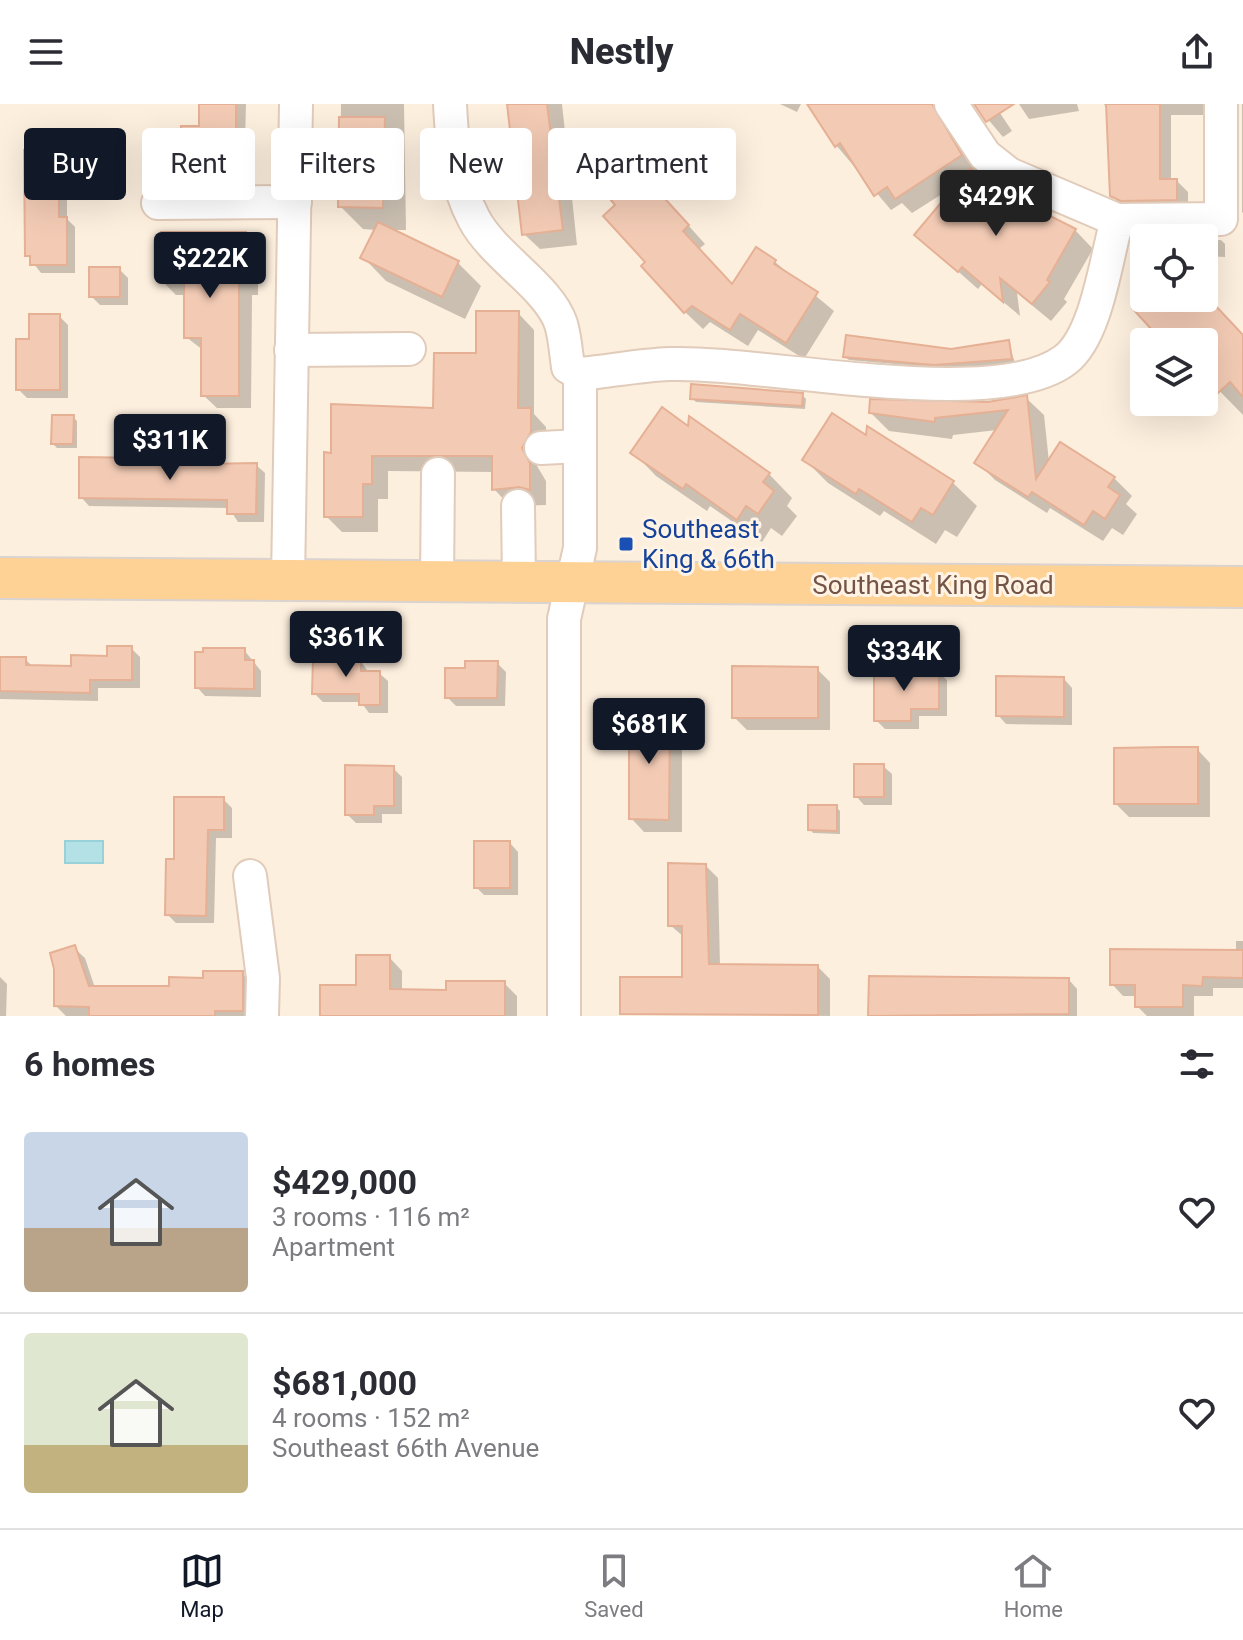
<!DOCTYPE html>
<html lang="en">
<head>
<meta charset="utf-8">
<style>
  :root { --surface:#fff; --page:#f2f2f3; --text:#2b2b33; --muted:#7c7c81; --line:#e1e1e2; --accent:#111827 }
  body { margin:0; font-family:Roboto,sans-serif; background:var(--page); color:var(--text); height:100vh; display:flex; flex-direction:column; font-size:30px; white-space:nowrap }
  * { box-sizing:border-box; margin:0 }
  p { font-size:26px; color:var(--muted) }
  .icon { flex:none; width:44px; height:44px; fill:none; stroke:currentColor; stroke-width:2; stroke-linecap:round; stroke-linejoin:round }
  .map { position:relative; height:912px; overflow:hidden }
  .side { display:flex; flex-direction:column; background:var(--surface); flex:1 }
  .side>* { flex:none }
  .top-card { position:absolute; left:24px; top:24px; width:800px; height:72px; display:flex; gap:16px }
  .fabs { position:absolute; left:1130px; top:120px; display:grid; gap:16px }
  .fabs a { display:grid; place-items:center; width:88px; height:88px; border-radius:8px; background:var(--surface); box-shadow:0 8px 32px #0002; font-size:40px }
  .price { position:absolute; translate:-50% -68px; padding:0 18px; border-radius:8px; background:var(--accent); color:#fff; font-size:26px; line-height:52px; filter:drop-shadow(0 2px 4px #0008) }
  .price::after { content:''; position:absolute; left:50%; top:48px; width:24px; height:18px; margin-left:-12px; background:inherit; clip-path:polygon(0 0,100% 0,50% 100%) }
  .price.on { background:#222; color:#fff }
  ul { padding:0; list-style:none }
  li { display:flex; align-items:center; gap:24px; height:200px; padding:0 24px }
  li+li { border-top:2px solid var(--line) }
  li span { display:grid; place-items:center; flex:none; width:224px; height:160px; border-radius:8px; color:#555 }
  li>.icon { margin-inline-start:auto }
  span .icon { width:96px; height:96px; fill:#fffc; stroke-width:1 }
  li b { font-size:34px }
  h2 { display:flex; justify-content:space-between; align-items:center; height:96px; padding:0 24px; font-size:34px }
  .pill { padding:0 28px; border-radius:8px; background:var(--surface); box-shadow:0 8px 32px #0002; font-size:28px; line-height:72px }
  .pill.on { background:var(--accent); color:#fff }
  header { display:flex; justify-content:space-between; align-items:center; height:104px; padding:0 24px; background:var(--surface); font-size:36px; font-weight:800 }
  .menu { display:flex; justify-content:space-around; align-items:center; height:112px; border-top:2px solid var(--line); background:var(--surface); font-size:22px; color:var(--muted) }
  .menu a { display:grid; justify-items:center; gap:4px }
  .menu .on { color:var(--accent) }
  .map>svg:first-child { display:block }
</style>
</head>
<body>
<header><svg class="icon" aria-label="menu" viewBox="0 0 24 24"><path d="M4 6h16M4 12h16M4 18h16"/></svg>Nestly<svg class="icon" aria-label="share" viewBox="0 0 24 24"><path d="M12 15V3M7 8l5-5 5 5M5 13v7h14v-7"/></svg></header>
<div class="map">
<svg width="1243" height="912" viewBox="0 0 1243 912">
  <rect width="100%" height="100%" fill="#fdefde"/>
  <rect fill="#b3e1e6" stroke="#99d1d8" stroke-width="2" x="65" y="737" width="38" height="22"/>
  <g fill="#0003">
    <polygon points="201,0 246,0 245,37 254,45 254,89 161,89 151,78 183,37 201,24"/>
    <polygon points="341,0 404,0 406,126 391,126 458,159 481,182 465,215 386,177 363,153 376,126 363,125 340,102"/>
    <polygon points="509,0 562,0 577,141 540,145 524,130"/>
    <polygon points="780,0 801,0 797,8"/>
    <polygon points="810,0 956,0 947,19 976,67 973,70 1000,89 1075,126 1093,145 1064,195 1067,198 1051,217 1017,189 1020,212 982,180 978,185 917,131 958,80 912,109 902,99 891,106 836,41"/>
    <polygon points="975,0 994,0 1012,27 1003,33"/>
    <polygon points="1019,0 1077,0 1079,7 1029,15"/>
    <polygon points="1104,0 1220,0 1213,11 1171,11 1171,77 1177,77 1188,88 1188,107 1123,103 1112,91 1109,9"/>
    <polygon points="1242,0 1243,0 1243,109 1242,108"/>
    <polygon points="58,49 67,57 67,115 75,123 75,169 41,169 27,151"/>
    <polygon points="636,84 663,93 705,140 699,145 733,182 775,158 834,207 804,255 758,226 748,242 710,218 703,225 685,208 648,158"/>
    <polygon points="245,130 258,144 258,191 252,191 251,304 217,304 203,291 203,246 186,233 186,191 176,191 163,178"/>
    <polygon points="1204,136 1221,136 1225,140 1225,153 1204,152"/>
    <polygon points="119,165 128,174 128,201 100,201 91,192"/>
    <polygon points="1145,194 1198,194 1243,232 1243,311 1204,271 1204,238 1166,238"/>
    <polygon points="518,209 534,226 534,310 546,323 546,345 537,362 546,377 546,401 510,402 494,385 494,368 388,367 388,395 378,395 378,428 342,428 326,412 333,351 435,306 478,251"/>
    <polygon points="59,212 68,221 68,294 27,294 18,285 31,237"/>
    <polygon points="1008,238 1015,259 990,263 940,264 849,256 845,253 951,247"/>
    <polygon points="802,291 806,295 805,305 696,298 692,294"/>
    <polygon points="1026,294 1044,311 1049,358 1114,374 1132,392 1126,400 1137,410 1123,431 1112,424 1103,437 1050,404 1047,409 995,376 977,358 997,326 953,331 952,335 889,327 871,309"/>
    <polygon points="73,313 77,317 77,344 57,344 53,340"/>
    <polygon points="869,325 953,379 977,402 957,433 945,426 936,440 884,407 880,412 828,379 805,356 868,334"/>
    <polygon points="690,326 769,370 792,394 787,402 797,412 782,432 771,424 762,438 710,402 707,407 656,372 633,348"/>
    <polygon points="151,356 158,363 256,361 265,369 264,418 238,418 229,404 89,402 81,393"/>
    <polygon points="131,544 140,553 140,584 98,584 98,597 0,595 0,555 25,555 33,563 73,564"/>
    <polygon points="244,546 261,567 261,593 205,592 197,583"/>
    <polygon points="360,556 369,569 379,569 388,577 388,609 369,609 361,598 323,598 314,589"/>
    <polygon points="497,559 506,568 505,602 456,602 447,593 467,566"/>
    <polygon points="817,565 830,578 830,626 747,626 734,613"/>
    <polygon points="938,568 947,576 947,612 919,612 919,625 885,625 876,616"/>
    <polygon points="1064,575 1072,584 1072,621 1006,620 998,611"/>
    <polygon points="669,612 682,625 682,728 644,728 631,714"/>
    <polygon points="1197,645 1210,659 1210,713 1129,713 1116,700"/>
    <polygon points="883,662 892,670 892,701 864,701 856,692"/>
    <polygon points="393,664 402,673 402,710 382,710 382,719 356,719 347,710"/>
    <polygon points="223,695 232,704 232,734 216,734 214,819 176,819 167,810 176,757"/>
    <polygon points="836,703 840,707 840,730 813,729 810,725"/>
    <polygon points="510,739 518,748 518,791 484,791 476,783"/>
    <polygon points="706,762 718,774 720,862 818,863 830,875 830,912 622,909 684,875 684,833 670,821"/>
    <polygon points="1236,837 1243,837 1243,884 1213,884 1213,892 1194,892 1194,912 1147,912 1137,902 1137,892 1123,892 1112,880 1236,848"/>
    <polygon points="74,844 85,854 95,884 170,884 242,869 253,880 253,912 66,912 56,902"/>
    <polygon points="389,853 402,867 402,887 448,888 504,879 517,892 517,912 322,912"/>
    <polygon points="0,873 7,880 6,912 0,912"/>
    <polygon points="1069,876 1077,885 1077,912 870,911"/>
  </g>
  <g fill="#f3cbb5" stroke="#e6b095" stroke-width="2">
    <polygon points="199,0 236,0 236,33 244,33 244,79 149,79 149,35 181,35 181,22 199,22"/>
    <polygon points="507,0 547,0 563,126 522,131"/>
    <polygon points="807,0 932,0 962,51 895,95 887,83 874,92 840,39 835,43"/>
    <polygon points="974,0 1014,0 986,18"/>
    <polygon points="1106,0 1160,0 1160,75 1177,75 1177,96 1121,97 1110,92"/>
    <polygon points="339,13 385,13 383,104 338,103"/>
    <polygon points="24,46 59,47 59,113 67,113 67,161 30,161 30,152 25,152"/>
    <polygon points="970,64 1001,87 1076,125 1047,176 1050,178 1032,200 1000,174 1003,198 962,163 958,168 914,131"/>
    <polygon points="627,72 636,81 645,73 689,121 683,127 732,180 756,143 776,156 774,160 818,188 786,239 740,210 730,226 692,202 684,209 641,162 645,158 603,112 615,101 606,90"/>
    <polygon points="378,118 459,157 442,193 360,154"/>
    <polygon points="161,128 246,128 245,179 239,179 239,292 201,292 201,234 184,234 184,179 161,179"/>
    <rect x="89" y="163" width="31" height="30"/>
    <polygon points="1142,194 1198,194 1210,207 1216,202 1243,231 1243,293 1230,278 1218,289 1204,274 1204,238 1163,238 1132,204"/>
    <polygon points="476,207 519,207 518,304 531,304 531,328 522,344 530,359 530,386 519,383 492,386 492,352 372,352 372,380 363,380 363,413 324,413 324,348 331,349 331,300 433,304 434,249 476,249"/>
    <polygon points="29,210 60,210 60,286 16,286 16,235 29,235"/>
    <polygon points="846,231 951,245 1009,236 1012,255 934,261 843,253"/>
    <polygon points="691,280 803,289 802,302 690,295"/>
    <polygon points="1027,291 1036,375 1060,338 1115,373 1108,383 1120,391 1105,415 1093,407 1084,421 1032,388 1028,393 974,359 1008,306 935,314 935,318 869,309 870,295 988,298"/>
    <polygon points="662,303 688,322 689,312 770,369 763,378 774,387 758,410 746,402 737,416 686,380 683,385 630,349"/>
    <polygon points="832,309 866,331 867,322 954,377 933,411 921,404 912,418 859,385 856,390 802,356"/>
    <polygon points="52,311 74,311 73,340 51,340"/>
    <polygon points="79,353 151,354 151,361 257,359 256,410 227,410 227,396 79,394"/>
    <polygon points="107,542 132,542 132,576 90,576 90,589 0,587 0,553 26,553 26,561 71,562 71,551 107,552"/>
    <polygon points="203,544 245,544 245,556 254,556 254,585 195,584 195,548 203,548"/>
    <polygon points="313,554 361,554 361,567 380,567 380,601 359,601 359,590 312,590"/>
    <polygon points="465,557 498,557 497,594 445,594 445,564 465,564"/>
    <polygon points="732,562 818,563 818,614 732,614"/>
    <polygon points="874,566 939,566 939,605 911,605 911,617 874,617"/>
    <polygon points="996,572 1064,573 1064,613 996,612"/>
    <polygon points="629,609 670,610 669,716 629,715"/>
    <polygon points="1167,643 1198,643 1198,700 1114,700 1114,644"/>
    <rect x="854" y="660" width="30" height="33"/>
    <polygon points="345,661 394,662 394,702 374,702 374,711 345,711"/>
    <polygon points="174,693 224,693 224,726 208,726 206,812 165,811 166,755 174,755"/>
    <polygon points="808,701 837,701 837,727 808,726"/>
    <rect x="474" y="737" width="36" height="47"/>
    <polygon points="668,759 706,760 709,860 818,861 818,911 620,910 620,873 682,873 682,822 668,822"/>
    <polygon points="75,841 89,882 169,882 169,873 203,874 203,867 243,867 243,907 215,907 215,912 89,912 89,903 54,902 54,865 50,849"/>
    <polygon points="1110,845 1243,846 1243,874 1203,873 1202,882 1183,881 1183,903 1135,903 1135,881 1110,881"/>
    <polygon points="356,851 390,851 390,885 446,886 446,877 505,877 505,912 320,912 320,881 356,881"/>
    <polygon points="869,872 1069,874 1069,910 868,912"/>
  </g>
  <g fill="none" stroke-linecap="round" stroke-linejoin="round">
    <g stroke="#e1cbba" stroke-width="36">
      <g id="minor">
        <path d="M450,0C452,39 455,80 474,115C494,153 549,183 561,220C565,233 566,249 568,263L580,270C610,267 641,261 670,260C763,257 996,309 1065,256C1097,232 1106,154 1117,116L1221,115V0"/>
        <polyline points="951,0 985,51 1009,70 1117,116"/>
        <polyline points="158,99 295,98"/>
        <polyline points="291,246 409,245"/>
        <polyline points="541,344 580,342"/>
        <polyline points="518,402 519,477"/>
        <polyline points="288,476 296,0"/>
        <polyline points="437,477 438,370"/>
        <polyline points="250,772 263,874 262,912"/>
        <polyline points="564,912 564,515 580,444 580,270"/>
      </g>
    </g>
    <g stroke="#dbd3cf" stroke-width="44">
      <polyline id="major" points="0,474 1243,483"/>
    </g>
    <use href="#minor" stroke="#fff" stroke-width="32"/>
    <use href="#major" stroke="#fed194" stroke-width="40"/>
  </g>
  <rect fill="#1a4fb4" stroke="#fff3e5" stroke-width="3" x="618" y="432" width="16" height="16" rx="4"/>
  <g text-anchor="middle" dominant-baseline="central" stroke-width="6" stroke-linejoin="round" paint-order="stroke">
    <g font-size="26" fill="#164399" stroke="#fff3e5" text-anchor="start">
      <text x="642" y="425">Southeast<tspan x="642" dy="30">King &amp; 66th</tspan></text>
    </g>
    <g font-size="26" fill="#735446" stroke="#fff3e5">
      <text x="933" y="481">Southeast King Road</text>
    </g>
  </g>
</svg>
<div class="fabs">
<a><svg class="icon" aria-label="locate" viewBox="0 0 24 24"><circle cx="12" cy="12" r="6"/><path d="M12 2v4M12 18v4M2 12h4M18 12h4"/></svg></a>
<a><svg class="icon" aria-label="layers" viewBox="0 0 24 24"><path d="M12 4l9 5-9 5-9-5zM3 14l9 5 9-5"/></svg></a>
</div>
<b class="price on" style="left:996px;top:134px">$429K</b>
<b class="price" style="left:210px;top:196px">$222K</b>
<b class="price" style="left:170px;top:378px">$311K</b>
<b class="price" style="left:346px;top:575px">$361K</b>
<b class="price" style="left:904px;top:589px">$334K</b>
<b class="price" style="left:649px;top:662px">$681K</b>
<div class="top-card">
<a class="pill on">Buy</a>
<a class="pill">Rent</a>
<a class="pill">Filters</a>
<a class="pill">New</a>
<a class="pill">Apartment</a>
</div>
</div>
<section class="side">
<h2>6 homes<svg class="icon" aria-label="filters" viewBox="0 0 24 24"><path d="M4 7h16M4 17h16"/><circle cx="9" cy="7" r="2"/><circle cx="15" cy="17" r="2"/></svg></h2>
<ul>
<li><span style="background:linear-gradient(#c9d6e8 60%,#b9a48a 0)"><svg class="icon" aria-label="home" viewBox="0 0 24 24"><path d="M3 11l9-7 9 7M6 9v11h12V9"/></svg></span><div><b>$429,000</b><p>3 rooms · 116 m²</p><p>Apartment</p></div><svg class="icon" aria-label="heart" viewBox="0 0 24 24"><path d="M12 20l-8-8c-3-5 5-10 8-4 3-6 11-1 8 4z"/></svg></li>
<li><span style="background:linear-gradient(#dfe7d0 70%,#c2b280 0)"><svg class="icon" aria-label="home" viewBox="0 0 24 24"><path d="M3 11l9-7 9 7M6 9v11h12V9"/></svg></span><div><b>$681,000</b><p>4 rooms · 152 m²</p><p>Southeast 66th Avenue</p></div><svg class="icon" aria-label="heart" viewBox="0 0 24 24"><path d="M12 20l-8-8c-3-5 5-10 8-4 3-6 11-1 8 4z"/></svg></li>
</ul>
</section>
<nav class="menu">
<a class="on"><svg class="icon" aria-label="map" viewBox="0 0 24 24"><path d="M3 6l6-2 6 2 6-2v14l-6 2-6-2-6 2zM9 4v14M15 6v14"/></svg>Map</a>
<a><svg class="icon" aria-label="saved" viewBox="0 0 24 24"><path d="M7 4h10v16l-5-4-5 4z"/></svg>Saved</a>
<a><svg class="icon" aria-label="home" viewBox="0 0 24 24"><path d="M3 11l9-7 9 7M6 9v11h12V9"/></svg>Home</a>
</nav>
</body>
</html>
